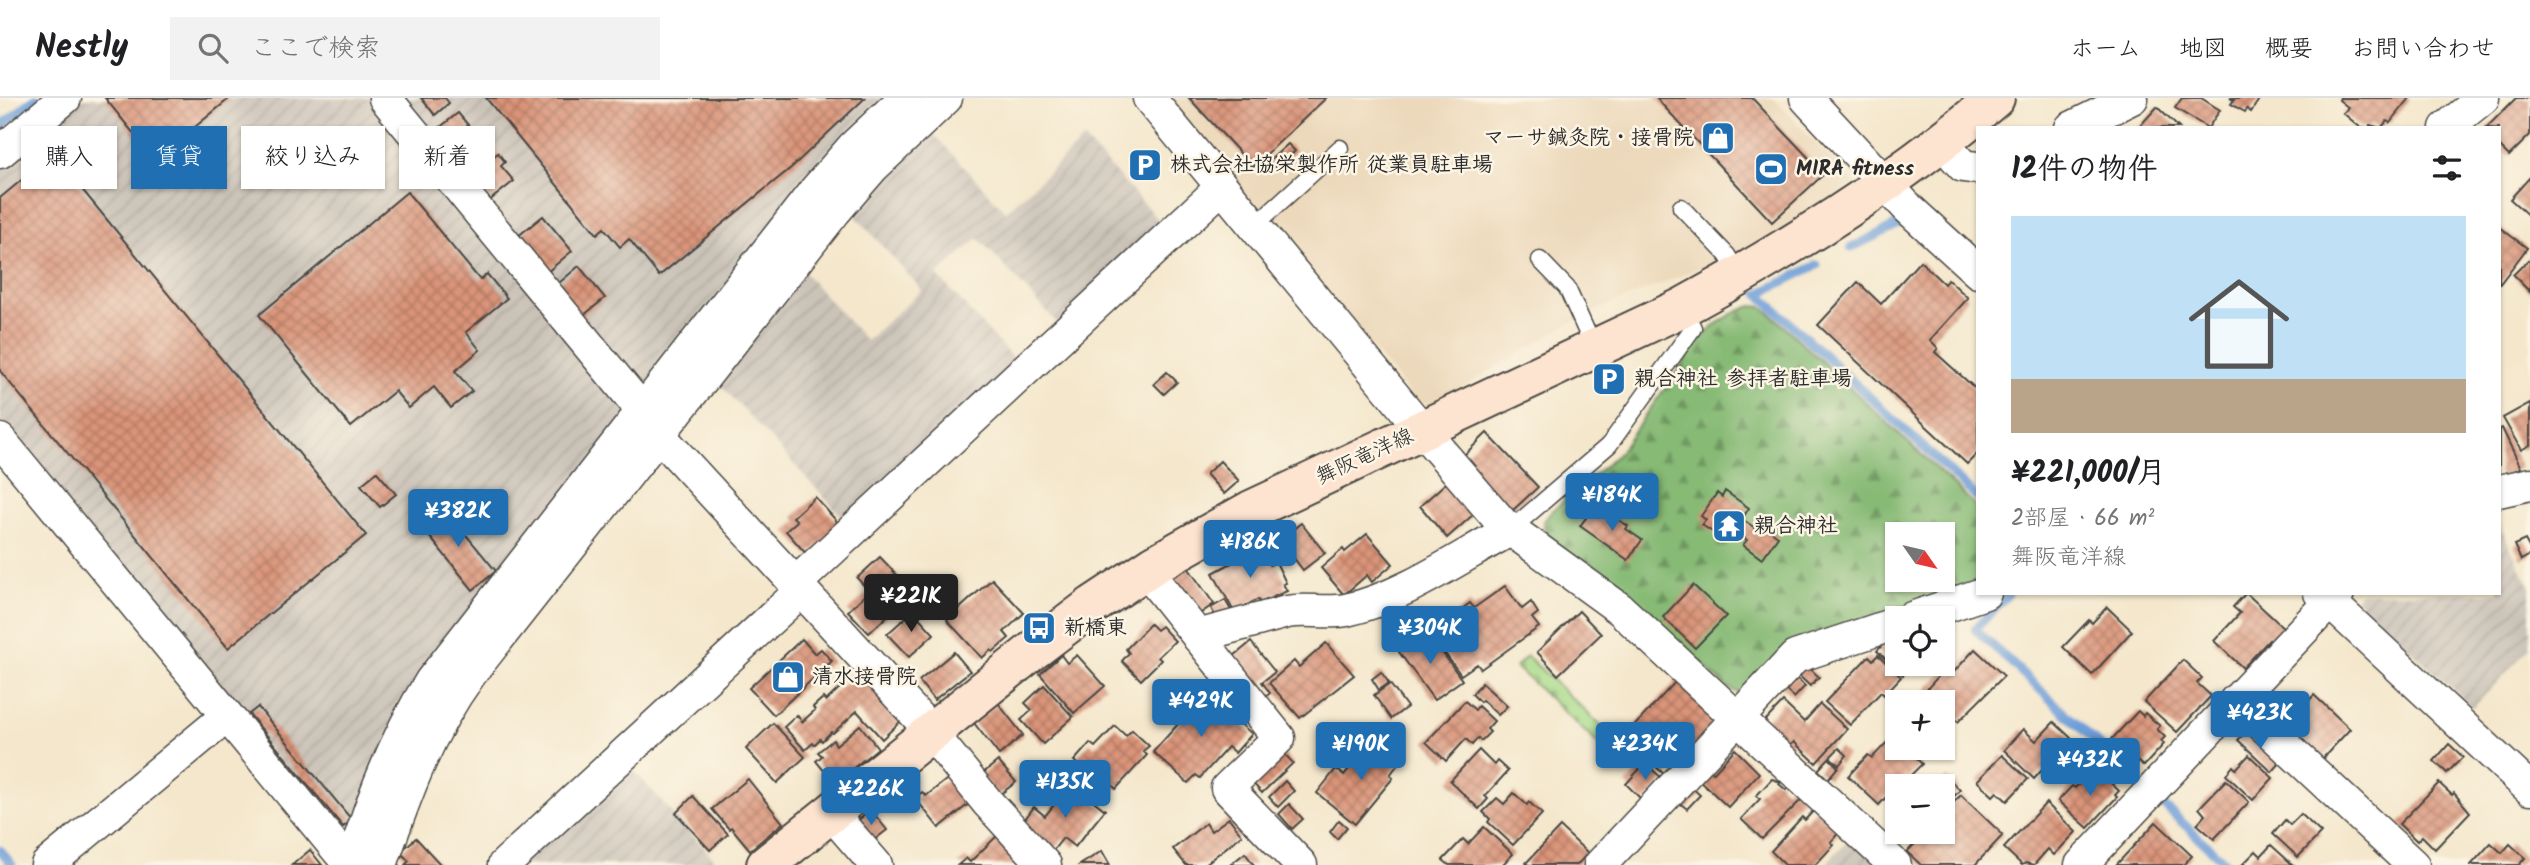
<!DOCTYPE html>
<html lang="ja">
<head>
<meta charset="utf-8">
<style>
  :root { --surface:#fff; --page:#f2f2f2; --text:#202124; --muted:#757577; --line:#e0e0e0; --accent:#1f6fb2 }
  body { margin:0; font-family:Kalam,"Klee One",sans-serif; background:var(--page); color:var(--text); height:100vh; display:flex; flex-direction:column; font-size:26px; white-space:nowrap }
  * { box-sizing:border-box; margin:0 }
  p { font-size:23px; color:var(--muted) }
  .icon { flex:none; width:38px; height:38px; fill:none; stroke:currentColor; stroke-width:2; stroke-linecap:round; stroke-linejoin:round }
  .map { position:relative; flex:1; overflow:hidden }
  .drawer { position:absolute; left:1976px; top:28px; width:525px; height:469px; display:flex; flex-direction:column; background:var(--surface); border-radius:0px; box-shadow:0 2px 5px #0004 }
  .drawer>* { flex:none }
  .top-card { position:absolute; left:21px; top:28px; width:665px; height:63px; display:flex; gap:14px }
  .needle { width:46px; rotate:124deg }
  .controls { position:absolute; left:1885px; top:424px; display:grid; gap:14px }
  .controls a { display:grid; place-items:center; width:70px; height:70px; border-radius:0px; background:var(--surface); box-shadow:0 2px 5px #0004; font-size:35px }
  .price { position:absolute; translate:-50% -60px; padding:0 16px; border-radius:7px; background:var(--accent); color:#fff; font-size:23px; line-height:46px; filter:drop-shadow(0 2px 4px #0008) }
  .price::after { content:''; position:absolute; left:50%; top:42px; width:21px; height:16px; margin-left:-10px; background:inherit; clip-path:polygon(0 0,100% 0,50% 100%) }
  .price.selected { background:#222; color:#fff }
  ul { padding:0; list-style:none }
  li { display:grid; align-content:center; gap:14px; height:371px; padding:0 35px }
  li span { display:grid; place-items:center; height:217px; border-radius:0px; color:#555 }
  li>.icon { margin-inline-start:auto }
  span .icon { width:126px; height:126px; fill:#fffc; stroke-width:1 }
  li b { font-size:30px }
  h2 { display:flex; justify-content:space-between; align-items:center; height:84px; padding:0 35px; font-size:30px }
  .pill { padding:0 24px; border-radius:0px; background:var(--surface); box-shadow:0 2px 5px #0004; font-size:24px; line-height:63px }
  .pill.selected { background:var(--accent); color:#fff }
  header { display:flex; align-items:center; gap:42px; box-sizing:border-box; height:98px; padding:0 35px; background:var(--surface); border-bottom:2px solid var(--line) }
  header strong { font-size:33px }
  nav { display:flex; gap:38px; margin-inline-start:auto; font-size:24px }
  .search { width:490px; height:63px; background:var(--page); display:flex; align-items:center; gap:18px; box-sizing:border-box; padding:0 24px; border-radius:0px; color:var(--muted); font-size:26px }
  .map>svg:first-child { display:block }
</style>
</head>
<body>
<header>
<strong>Nestly</strong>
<div class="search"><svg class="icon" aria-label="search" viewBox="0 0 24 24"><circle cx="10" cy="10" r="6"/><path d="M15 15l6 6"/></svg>ここで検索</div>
<nav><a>ホーム</a><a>地図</a><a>概要</a><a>お問い合わせ</a></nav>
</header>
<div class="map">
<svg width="2530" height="767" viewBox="0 0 2530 767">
  <defs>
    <pattern id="industrial-furrows" width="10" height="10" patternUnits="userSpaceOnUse" patternTransform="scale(1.75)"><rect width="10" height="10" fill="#cbc3b8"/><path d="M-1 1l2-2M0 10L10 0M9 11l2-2" fill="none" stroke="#aea89e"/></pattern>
    <pattern id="forest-firs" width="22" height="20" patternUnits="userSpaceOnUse" patternTransform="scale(1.75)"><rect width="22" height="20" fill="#86ba75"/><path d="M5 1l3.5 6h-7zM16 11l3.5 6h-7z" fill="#6e9760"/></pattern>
    <pattern id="cemetery-stones" width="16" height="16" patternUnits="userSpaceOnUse" patternTransform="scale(1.75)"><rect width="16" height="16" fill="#a8da89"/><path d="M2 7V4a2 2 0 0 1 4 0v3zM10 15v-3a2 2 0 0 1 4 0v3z" fill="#91bb76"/></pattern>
    <pattern id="building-cross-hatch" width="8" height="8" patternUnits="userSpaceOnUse" patternTransform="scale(1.75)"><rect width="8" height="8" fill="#da9479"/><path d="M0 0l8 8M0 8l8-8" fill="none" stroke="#b17963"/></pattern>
  </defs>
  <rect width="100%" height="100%" fill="#fcf5e5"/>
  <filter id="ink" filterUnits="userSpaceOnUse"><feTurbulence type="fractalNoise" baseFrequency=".0143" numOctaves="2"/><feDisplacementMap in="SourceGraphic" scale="14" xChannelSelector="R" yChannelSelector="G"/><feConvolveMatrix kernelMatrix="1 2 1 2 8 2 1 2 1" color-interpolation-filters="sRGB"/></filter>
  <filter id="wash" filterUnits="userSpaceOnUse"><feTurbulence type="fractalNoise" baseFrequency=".00686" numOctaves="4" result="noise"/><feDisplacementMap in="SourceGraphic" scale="28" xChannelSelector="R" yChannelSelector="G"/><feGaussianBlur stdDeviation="1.57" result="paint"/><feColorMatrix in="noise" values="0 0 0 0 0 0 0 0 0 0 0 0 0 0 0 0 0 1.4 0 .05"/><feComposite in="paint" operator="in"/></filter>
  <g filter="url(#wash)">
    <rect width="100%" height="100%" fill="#f4e7cc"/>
    <polygon fill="#ecd8ba" points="1166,0 1773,0 1854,86 1763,144 1602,210 1563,229 1433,307 1416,303"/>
    <g fill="url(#industrial-furrows)">
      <polygon points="79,0 374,0 631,312 349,749 0,325 0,65"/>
      <polygon points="396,0 892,0 646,293"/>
      <polygon points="929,31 1006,114 1084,41 1165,129 1060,228 978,140 937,177 1018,266 848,425 716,282 802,172 866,243 922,192 850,112"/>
      <polygon points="2499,426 2530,489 2530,549 2473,610 2355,501 2361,495 2499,495"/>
      <polygon points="627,665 720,767 517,767"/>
      <polygon points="1850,740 1879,767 1825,767"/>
    </g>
    <path fill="url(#forest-firs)" stroke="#587250" stroke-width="2" fill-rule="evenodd" d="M1752,208L1762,209L1768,213L1977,409V487L1746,595L1736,594L1727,589L1629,499L1553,444L1544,435V423L1552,413L1618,356L1701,240C1716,225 1732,214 1752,208ZM1897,436H1942V481H1897Z"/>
    <polygon fill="url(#cemetery-stones)" stroke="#6a825a" stroke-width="2" points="1527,558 1635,660 1625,671 1516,569"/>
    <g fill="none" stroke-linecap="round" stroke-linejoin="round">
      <g stroke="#6e9ed8" stroke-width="9">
        <polyline points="0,29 35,0"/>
        <polyline points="1851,150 1899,126"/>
        <polyline points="1817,167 1759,196 1978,400"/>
        <polyline points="2009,495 1975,531 2139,684"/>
        <polyline points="2161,705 2228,767"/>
        <polyline points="0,752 12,767"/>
      </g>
    </g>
    <g id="blocks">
      <g fill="url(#building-cross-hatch)">
        <polygon points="105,0 230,0 155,62"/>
        <polygon points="421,0 445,0 449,5 435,17"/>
        <polygon points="486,0 865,0 792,69 659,178 629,141 620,149 604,130 597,136"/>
        <polygon points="1189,0 1326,0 1253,69"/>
        <polygon points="1656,0 1752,0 1824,76 1772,124"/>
        <polygon points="2182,0 2201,0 2220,12 2208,30 2175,10"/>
        <polygon points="2230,0 2260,0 2251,14 2247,11 2245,14 2231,6 2234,2"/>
        <polygon points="2340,0 2410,0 2390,25 2387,23 2381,30 2370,27 2369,30 2361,30 2343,15 2349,10 2339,2"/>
        <polygon points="2516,0 2530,0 2530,37 2509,58 2499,48 2499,30 2486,30"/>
        <polygon points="2157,9 2179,30 2138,30"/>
        <polygon points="458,15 494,58 498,55 505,64 501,68 514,83 489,103 433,35"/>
        <polygon points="1288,46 1295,53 1277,71 1269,63"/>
        <polygon points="53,56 366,437 228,550 0,273 0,100"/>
        <polygon points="2530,79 2530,119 2510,101"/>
        <polygon points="407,94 480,182 487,176 507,200 466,234 480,252 455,273 472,293 451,310 434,289 409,310 395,293 351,329 259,217"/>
        <polygon points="543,118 572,153 546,175 517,139"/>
        <polygon points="2499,129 2527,150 2499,187"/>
        <polygon points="2528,162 2530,164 2530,194 2513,177"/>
        <polygon points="1920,163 1944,186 1948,181 1968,200 1930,242 1938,250 1935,254 1978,293 1978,355 1967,366 1818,227 1858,184 1881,206"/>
        <polygon points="579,168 605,200 579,221 553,190"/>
        <polygon points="1167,274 1177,284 1164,296 1154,286"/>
        <polygon points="2530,305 2530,347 2521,352 2503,320"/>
        <polygon points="2502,330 2521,370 2499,380 2499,331"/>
        <polygon points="1487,335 1538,389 1511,414 1460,361"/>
        <polygon points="1220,363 1239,383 1224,396 1206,376"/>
        <polygon points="377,374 396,396 380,409 361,387"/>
        <polygon points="1447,384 1474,416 1447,440 1420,408"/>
        <polygon points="1725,393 1749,410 1742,421 1755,430 1759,425 1778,438 1762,461 1743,447 1747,442 1733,432 1726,443 1702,427 1706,422 1701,418 1717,395 1722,399"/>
        <polygon points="815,399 841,428 808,458 786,433 797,423 793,419"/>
        <polygon points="443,409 496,473 473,492 421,428"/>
        <polygon points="1594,409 1609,420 1611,417 1628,428 1626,431 1642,442 1628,462 1580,428"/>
        <polygon points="1301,425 1325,455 1303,472 1280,442"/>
        <polygon points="1367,436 1393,466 1372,484 1367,477 1344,497 1321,470 1343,451 1345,454"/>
        <polygon points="2525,442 2530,451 2530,457 2521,462 2514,447"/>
        <polygon points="1261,449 1270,467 1276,464 1286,485 1283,486 1287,493 1260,505 1258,501 1234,514 1213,475"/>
        <polygon points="880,459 913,494 869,535 848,513 869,493 857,480"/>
        <polygon points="1187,468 1214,506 1195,519 1168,481"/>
        <polygon points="992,481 1024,515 1004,534 1009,540 993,554 991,552 982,560 947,522"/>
        <polygon points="1693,487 1726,518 1695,550 1663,519"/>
        <polygon points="1505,488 1522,511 1531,504 1538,515 1532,520 1539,529 1481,571 1477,566 1461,577 1435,542 1450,531 1445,524 1470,505 1474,510"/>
        <polygon points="2246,495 2286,532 2273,546 2269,542 2243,570 2214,543 2240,515 2233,509"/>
        <polygon points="1225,502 1232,514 1217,522 1211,510"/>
        <polygon points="2107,509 2132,533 2092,577 2063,549 2089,522 2092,525"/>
        <polygon points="913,513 934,536 909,559 887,536"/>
        <polygon points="1579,513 1601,536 1558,577 1537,554"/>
        <polygon points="1150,526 1156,532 1161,528 1175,543 1158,559 1161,562 1141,582 1122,563 1129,555 1126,551"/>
        <polygon points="1427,533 1462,582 1434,602 1399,554"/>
        <polygon points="802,541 815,556 821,551 832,563 774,617 749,590"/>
        <polygon points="1886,543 1897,553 1897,565 1910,565 1912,568 1903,577 1877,553"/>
        <polygon points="1251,544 1275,574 1262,584 1270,595 1260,603 1228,563"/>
        <polygon points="1326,545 1354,577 1300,620 1269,585 1294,563 1299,569"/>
        <polygon points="1975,551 2004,578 1958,624 1942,610 1942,604 1936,604 1925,593 1945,571 1951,577"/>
        <polygon points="954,554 970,573 934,602 919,583"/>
        <polygon points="1061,557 1067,565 1077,557 1105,588 1074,615 1040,576"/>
        <polygon points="1878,557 1901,579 1884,597 1881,594 1850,627 1825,604 1869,558 1873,562"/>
        <polygon points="2183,562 2202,580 2197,585 2211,598 2177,634 2144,604"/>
        <polygon points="1804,565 1819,579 1810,588 1795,574"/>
        <polygon points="1381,574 1389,585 1379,592 1372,581"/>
        <polygon points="1792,576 1805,588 1794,600 1781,588"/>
        <polygon points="860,577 902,622 882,641 857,613 833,635 831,634 822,643 820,641 815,646 813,645 805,652 784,629 797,617 802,624 815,612 813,609 823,600 826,603 849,581 852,585"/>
        <polygon points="1677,582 1719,622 1666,678 1624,639"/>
        <polygon points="1482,585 1507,608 1498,617 1482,602 1480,604 1472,596"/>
        <polygon points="1390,586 1407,609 1391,621 1374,597"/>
        <polygon points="1044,587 1073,619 1043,646 1021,622 1032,612 1025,605"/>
        <polygon points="1179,589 1194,604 1177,622 1162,608"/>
        <polygon points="1206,595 1252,636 1235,655 1228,649 1200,680 1196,677 1188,685 1153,654"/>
        <polygon points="2314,597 2350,631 2322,661 2317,656 2312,661 2281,633"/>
        <polygon points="1465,603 1475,612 1478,608 1494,623 1487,631 1490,634 1481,643 1478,640 1472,647 1466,641 1446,663 1426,644"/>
        <polygon points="1783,604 1804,624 1820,606 1847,631 1816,665 1794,644 1790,648 1764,624"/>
        <polygon points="998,605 1023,637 999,657 974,625"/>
        <polygon points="258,609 352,722 343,729 249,616"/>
        <polygon points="2138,613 2143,618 2145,615 2160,628 2157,631 2165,639 2161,643 2164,646 2144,668 2138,663 2136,666 2111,642"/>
        <polygon points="2054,624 2071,640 2066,645 2074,652 2050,677 2043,671 2034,681 2004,652 2023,631 2036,643"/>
        <polygon points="773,625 805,659 777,685 746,651"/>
        <polygon points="860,627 878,650 840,681 835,676 830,680 816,663 822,658 818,654 833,642 836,647"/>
        <polygon points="1115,628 1126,638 1132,632 1149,648 1143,653 1147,657 1116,691 1110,685 1105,691 1074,663 1090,645 1095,649"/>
        <polygon points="2248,632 2282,663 2272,674 2238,642"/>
        <polygon points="1893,638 1897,642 1897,649 1905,649 1922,666 1908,680 1906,677 1879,707 1848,678 1868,657 1872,660"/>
        <polygon points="1379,642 1402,661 1390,677 1393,680 1355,726 1317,695 1336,671 1344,677 1362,655 1366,658"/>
        <polygon points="2449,646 2463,659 2447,675 2434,663"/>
        <polygon points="1839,650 1847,657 1839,667 1830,659"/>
        <polygon points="1280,651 1293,665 1262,695 1249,681"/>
        <polygon points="1735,651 1759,675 1728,709 1696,679 1707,668 1713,675"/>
        <polygon points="1479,652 1494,667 1497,663 1508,673 1485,698 1488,701 1479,711 1450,683"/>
        <polygon points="2002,657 2028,681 2007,703 1997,694 1993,698 1977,683"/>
        <polygon points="2249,657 2273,680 2253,702 2226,677 2233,668 2236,671"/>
        <polygon points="1829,660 1838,669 1828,681 1818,672"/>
        <polygon points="998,663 1016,684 998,698 981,677"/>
        <polygon points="1645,665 1664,682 1644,704 1626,686"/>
        <polygon points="2095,669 2119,693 2115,697 2117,699 2088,730 2058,703 2072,688 2075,690"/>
        <polygon points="950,679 971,704 939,730 915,700 922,694 926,698"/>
        <polygon points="1947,679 1960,692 1942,711 1942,688 1938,688"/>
        <polygon points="748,681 783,725 750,752 731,729 729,731 712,711"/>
        <polygon points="1772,681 1781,684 1779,686 1786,692 1790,688 1803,700 1762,741 1741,721 1760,701 1756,698"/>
        <polygon points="2226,682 2249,704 2214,741 2197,726 2205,717 2199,710"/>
        <polygon points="1285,683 1294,693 1278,709 1269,699"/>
        <polygon points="2439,685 2452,697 2454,695 2470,714 2435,751 2422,738 2417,743 2399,726"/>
        <polygon points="1075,688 1105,712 1075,749 1063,740 1051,755 1022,725 1034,709 1045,718 1057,703 1060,706"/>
        <polygon points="1690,688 1700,697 1687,711 1676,702"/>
        <polygon points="1514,695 1527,707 1529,704 1542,716 1513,747 1488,724 1490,721 1483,714 1497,700 1504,706"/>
        <polygon points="1961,697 2003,737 1975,767 1921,767 1907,754 1927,733 1942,733 1942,716"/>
        <polygon points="693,698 728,736 710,752 676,715"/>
        <polygon points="2046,705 2076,734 2054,757 2048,751 2034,767 2026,765 2022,767 2004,750"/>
        <polygon points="1289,706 1303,721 1292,731 1279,716"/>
        <polygon points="1815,711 1839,734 1831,744 1834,747 1815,767 1785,767 1771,753 1802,719 1805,722"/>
        <polygon points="871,712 887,732 870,745 855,725"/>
        <polygon points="2301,716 2321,735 2298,759 2273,736 2285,722 2290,727"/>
        <polygon points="1229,720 1242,737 1204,767 1186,767 1173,751 1206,725 1211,733"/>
        <polygon points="1339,722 1347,729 1337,741 1330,734"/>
        <polygon points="2156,724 2192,758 2183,767 2116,767"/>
        <polygon points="1484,729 1513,756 1502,767 1449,767 1443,762 1463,741 1468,746"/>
        <polygon points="1560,729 1588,755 1577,767 1528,767 1526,765"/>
        <polygon points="1000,735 1027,767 958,767 966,760 970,764"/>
        <polygon points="416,740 441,767 405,767 409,763 400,754"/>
        <polygon points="2491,745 2502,755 2510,746 2525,760 2519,767 2471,767"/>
        <polygon points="2271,747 2293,767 2242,767 2256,753 2261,758"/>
        <polygon points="310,752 322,767 292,767"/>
        <polygon points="1102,753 1110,767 1080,767"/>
        <polygon points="1245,755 1254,767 1230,767"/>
      </g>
    </g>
  </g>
  <g filter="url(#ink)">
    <use href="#blocks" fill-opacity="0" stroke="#494743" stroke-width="2"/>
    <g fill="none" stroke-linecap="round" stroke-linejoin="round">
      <g stroke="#494743" stroke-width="19">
        <g id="service">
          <polyline points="1681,109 1727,157 1739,178"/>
          <polyline points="1254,128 1340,50"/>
          <polyline points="1540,162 1567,190 1594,250"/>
          <polyline points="1510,432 1609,347 1693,230 1683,209"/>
        </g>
      </g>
      <g stroke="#494743" stroke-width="35">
        <g id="minor">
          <polyline points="385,0 642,312 659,337 920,621 988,705 1045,767"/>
          <polyline points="1149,0 1433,345 1503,426 1620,511 1895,767"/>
          <polyline points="1806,0 1908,110 1978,174"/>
          <polyline points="2071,30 2132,0"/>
          <polyline points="2446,30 2483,0"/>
          <polyline points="1941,43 1963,68 1978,70"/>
          <polyline points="0,54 65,0"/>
          <polyline points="0,342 350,767"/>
          <polyline points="2499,393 2530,386"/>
          <polyline points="1147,471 1155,484 1279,640 1227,690 1301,767"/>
          <polyline points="796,485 1222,89"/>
          <polyline points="2320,495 2530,691"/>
          <polyline points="1912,520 1985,495"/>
          <path d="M1199,540L1205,536L1287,514C1306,510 1326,516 1346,512C1402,500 1460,459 1510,432"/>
          <polyline points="2236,602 2413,767"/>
          <polyline points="831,715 876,767"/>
          <polyline points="47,767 227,618"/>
          <path d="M352,767C371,702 395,640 431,583L813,95L853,49L905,0"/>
          <path d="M381,767C406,695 426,637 471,575L835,113L873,69L946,0"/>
          <polyline points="504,767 802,492"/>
          <polyline points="1600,767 1795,559 1897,525"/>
          <polyline points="2081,767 2338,495"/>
        </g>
      </g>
      <g stroke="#494743" stroke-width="42">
        <path id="secondary" d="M766,767L1035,551L1093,507L1155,466L1251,412L1683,209C1793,149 1900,82 1995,0"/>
      </g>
      <use href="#service" stroke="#fff" stroke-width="16"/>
      <use href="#minor" stroke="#fff" stroke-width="32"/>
      <use href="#secondary" stroke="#fde4d0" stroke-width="38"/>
    </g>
  </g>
  <defs>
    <g id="shop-square" transform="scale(1.75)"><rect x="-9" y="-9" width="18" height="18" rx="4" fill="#1f6fb2" stroke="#fcf5e5"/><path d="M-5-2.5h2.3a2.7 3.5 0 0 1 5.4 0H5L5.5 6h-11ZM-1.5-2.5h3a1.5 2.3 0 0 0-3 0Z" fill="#fff"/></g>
    <g id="parking-square" transform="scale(1.75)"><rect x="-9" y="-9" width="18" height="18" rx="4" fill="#1f6fb2" stroke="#fcf5e5"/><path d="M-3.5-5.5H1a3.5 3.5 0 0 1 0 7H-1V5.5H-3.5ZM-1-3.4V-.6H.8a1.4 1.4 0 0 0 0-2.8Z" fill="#fff"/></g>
    <g id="stadium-square" transform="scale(1.75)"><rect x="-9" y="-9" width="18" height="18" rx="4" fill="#1f6fb2" stroke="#fcf5e5"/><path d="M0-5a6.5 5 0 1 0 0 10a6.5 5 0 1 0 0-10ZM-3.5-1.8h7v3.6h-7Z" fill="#fff"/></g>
    <g id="temple-square" transform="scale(1.75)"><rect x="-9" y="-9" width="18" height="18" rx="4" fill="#1f6fb2" stroke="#fcf5e5"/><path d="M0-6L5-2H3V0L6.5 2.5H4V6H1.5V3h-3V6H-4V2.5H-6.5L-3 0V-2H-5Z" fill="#fff"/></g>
    <g id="bus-square" transform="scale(1.75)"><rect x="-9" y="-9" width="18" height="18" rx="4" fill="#1f6fb2" stroke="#fcf5e5"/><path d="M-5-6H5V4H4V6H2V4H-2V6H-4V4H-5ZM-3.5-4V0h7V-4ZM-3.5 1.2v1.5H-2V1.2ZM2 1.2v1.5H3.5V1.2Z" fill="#fff"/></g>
  </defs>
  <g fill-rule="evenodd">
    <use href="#shop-square" x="1718" y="40"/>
    <use href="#parking-square" x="1145" y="67"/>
    <use href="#stadium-square" x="1771" y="71"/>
    <use href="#parking-square" x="1609" y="281"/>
    <use href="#temple-square" x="1729" y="428"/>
    <use href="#bus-square" x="1039" y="530"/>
    <use href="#shop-square" x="788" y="579"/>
  </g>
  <g text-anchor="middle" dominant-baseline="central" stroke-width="5" stroke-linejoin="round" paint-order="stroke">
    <g font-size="21" font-weight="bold" fill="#2b2b2b" stroke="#fcf5e5" text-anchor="start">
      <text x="1694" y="40" text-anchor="end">マーサ鍼灸院・接骨院</text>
      <text x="1170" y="67">株式会社協栄製作所 従業員駐車場</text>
      <text x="1796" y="71">MIRA fitness</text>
      <text x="1634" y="281">親合神社 参拝者駐車場</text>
      <text x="1754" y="428">親合神社</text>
      <text x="1064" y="530">新橋東</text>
      <text x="812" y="579">清水接骨院</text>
    </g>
    <g font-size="21" fill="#2b2b2b" stroke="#fcf5e5">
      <text transform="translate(1365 359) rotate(-25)">舞阪竜洋線</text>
    </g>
  </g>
</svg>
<div class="controls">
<a><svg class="needle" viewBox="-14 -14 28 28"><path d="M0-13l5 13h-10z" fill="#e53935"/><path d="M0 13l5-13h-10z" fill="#757577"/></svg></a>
<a><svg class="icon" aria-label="locate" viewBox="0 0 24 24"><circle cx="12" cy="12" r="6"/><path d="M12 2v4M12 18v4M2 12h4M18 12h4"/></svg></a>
<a>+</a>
<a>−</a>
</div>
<b class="price" style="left:1612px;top:435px">¥184K</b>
<b class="price" style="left:458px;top:451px">¥382K</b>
<b class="price" style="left:1250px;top:482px">¥186K</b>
<b class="price selected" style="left:911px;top:536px">¥221K</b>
<b class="price" style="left:1430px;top:568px">¥304K</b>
<b class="price" style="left:1201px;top:641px">¥429K</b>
<b class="price" style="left:2260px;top:653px">¥423K</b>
<b class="price" style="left:1361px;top:684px">¥190K</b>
<b class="price" style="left:1645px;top:684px">¥234K</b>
<b class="price" style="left:2090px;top:700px">¥432K</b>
<b class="price" style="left:1065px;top:722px">¥135K</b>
<b class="price" style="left:871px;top:729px">¥226K</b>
<div class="top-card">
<a class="pill">購入</a>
<a class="pill selected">賃貸</a>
<a class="pill">絞り込み</a>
<a class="pill">新着</a>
</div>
<section class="drawer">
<h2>12件の物件<svg class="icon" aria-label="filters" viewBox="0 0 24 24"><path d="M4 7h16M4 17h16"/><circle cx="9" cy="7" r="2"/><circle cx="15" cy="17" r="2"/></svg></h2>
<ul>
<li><span style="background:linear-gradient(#bfe0f5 75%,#b9a48a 0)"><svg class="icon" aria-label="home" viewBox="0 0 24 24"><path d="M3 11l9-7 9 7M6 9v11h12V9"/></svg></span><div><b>¥221,000/月</b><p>2部屋 · 66 m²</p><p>舞阪竜洋線</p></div></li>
</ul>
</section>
</div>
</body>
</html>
